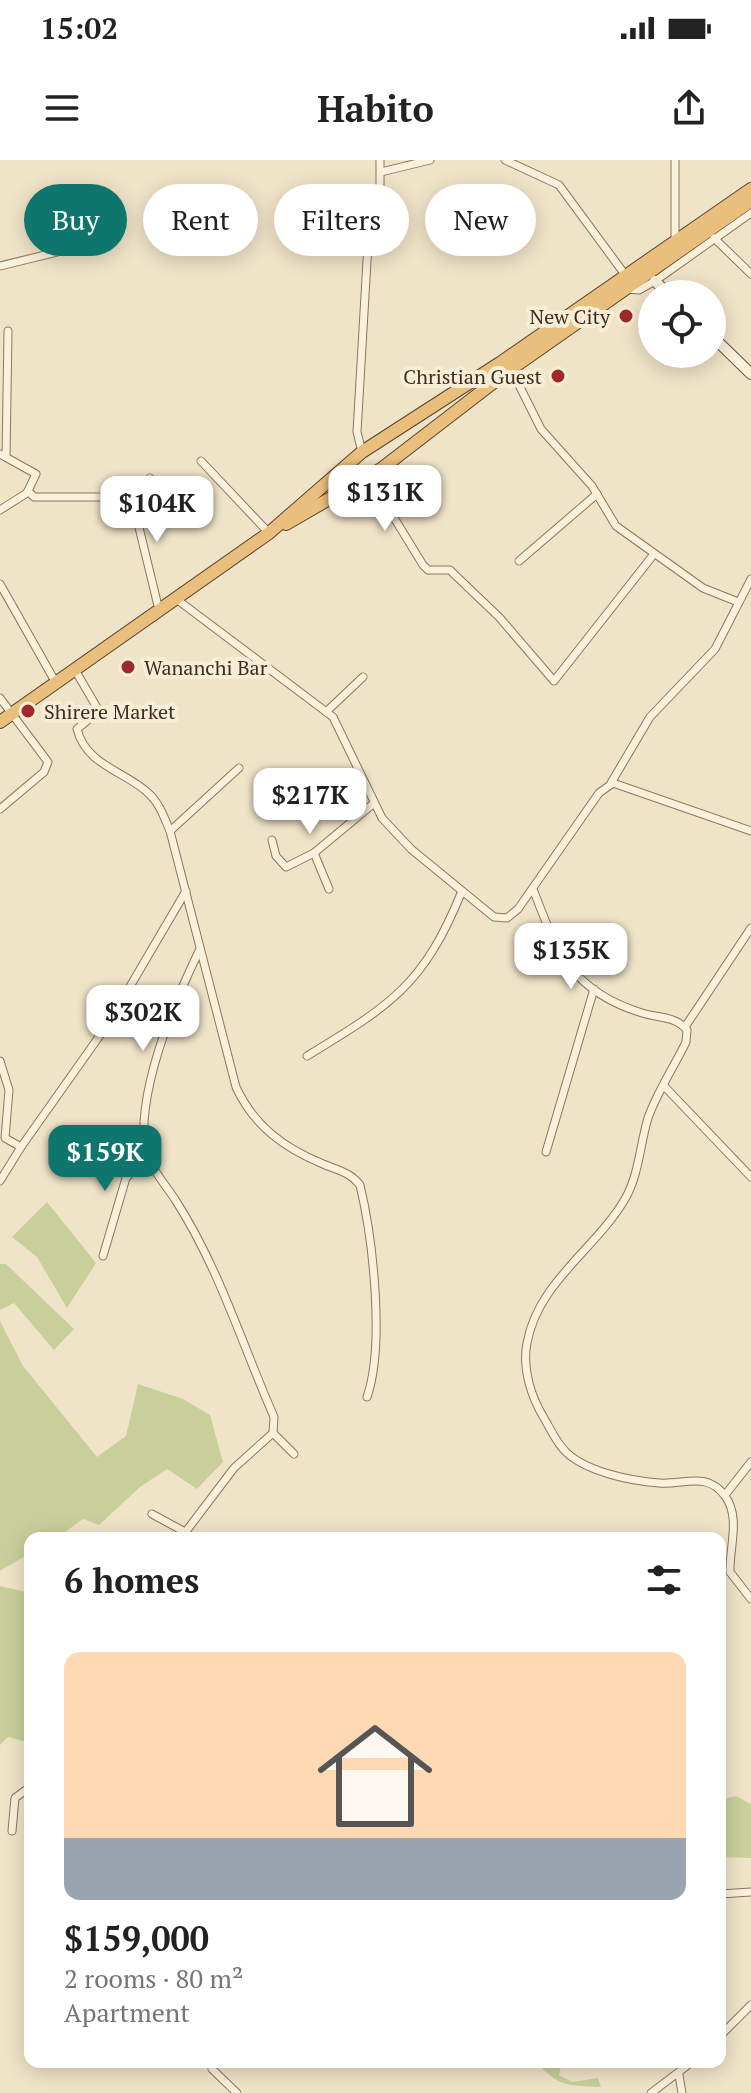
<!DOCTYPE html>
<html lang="en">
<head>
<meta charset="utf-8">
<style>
  :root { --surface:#fff; --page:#f2f2f2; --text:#222; --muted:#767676; --line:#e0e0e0; --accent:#0f766e }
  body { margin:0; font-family:"PT Serif",serif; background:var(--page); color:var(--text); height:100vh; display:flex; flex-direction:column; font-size:30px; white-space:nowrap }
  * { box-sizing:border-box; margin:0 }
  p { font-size:26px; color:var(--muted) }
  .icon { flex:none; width:44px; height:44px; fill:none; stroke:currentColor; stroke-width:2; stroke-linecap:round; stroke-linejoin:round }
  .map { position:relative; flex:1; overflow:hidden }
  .panel { position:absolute; left:24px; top:1372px; width:702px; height:536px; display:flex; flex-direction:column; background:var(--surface); border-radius:16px; box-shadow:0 4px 20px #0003 }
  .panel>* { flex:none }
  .guide { position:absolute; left:24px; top:24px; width:704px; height:72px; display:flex; gap:16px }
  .controls { position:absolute; left:638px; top:120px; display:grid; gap:16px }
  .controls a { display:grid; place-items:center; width:88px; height:88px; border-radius:50%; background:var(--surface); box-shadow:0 4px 20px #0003; font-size:40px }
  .price { position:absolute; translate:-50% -68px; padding:0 18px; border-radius:16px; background:#fff; color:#222; font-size:26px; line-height:52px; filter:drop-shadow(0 2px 4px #0008) }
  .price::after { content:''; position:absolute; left:50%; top:48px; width:24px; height:18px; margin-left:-12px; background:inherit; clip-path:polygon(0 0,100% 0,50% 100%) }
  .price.current { background:var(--accent); color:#fff }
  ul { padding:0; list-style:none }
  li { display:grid; align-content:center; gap:16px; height:424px; padding:0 40px }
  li+li { border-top:2px solid var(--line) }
  li span { display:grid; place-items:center; height:248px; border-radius:16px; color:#555 }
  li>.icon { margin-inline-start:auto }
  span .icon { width:144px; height:144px; fill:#fffc; stroke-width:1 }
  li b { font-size:34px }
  h2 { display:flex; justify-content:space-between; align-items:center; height:96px; padding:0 40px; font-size:34px }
  .pill { padding:0 28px; border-radius:36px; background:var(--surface); box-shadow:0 4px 20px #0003; font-size:28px; line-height:72px }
  .pill.current { background:var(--accent); color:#fff }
  .status { display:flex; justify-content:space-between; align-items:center; height:56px; padding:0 40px; background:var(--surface); direction:ltr }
  .status svg { height:22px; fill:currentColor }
  header { display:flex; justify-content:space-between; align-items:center; height:104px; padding:0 40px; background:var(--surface); font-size:36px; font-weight:800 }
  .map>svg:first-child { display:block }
</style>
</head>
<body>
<div class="status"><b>15:02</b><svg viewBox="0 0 49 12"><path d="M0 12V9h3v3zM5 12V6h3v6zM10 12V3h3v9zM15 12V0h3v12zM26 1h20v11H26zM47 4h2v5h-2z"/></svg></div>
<header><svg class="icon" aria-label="menu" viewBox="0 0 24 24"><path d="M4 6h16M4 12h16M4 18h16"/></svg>Habito<svg class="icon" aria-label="share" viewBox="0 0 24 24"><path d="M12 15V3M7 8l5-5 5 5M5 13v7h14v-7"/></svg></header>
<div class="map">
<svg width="751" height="1933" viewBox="0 0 751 1933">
  <rect width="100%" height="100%" fill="#f0e4c8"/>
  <g fill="#c9cf9b">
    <polygon points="47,1042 96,1103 67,1148 37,1097 12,1077"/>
    <polygon points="0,1104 6,1104 74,1169 54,1190 14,1143 0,1150"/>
    <polygon points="0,1161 23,1206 97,1297 126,1276 138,1224 183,1239 210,1255 223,1302 197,1329 167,1309 140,1327 99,1365 83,1359 57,1378 30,1378 30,1393 0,1411"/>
    <polygon points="0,1426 30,1433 30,1611 27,1582 8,1577 0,1585"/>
    <polygon points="736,1636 751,1644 751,1698 720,1697 720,1640"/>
    <path d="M562,1902L559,1915L572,1922L598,1918L601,1927C568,1925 560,1928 537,1903Z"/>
  </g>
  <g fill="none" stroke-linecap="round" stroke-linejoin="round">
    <g stroke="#8d765c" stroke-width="9">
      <g id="minor">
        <polyline points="505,0 559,25 626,116"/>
        <polyline points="381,12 430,0"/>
        <polyline points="714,78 751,114"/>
        <polyline points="675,82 675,0"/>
        <polyline points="0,106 86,85"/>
        <polyline points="627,129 639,130 655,121 751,53"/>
        <polyline points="511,209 541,269 592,326 616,366 703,428 738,442"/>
        <polyline points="362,292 357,272 368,84 380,25 380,0"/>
        <polyline points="0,294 36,314 27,333 0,350"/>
        <polyline points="6,297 8,171"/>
        <polyline points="201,301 269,373"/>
        <polyline points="369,317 423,405 428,410 450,410 455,415 499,457 554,521 654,394"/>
        <polyline points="150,318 135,351 159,450"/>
        <polyline points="28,331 34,337 103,337 135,351"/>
        <polyline points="519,401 597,334"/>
        <polyline points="0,424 56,523"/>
        <polyline points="175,438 333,557 382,658 411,689 494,757 507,758 518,749 599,633 613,623 751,671"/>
        <path d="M75,510L99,551L77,569C86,605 124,611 147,632C159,642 164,657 170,671L236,927C254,966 284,988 323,1004C337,1010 350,1012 360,1025C373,1080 385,1185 367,1237"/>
        <polyline points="0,538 48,602 44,612 0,649"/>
        <polyline points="326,552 363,517"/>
        <polyline points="611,623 650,557 715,489 751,419"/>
        <polyline points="170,671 239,608"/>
        <polyline points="272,680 276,696 286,707 314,693"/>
        <polyline points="329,729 314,693 373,644"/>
        <path d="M533,729C557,792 571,831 642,853C658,858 676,856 687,870L686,882C674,907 657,932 648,958C640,984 639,1015 625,1039C596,1089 538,1122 527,1183C522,1208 531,1237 544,1258C551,1270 557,1284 567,1293C588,1312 631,1321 659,1323C684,1325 707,1311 725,1336C741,1357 729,1389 730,1412L751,1439"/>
        <path d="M199,791C174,843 140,924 144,983C145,1002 166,1025 176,1041C219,1108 242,1184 274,1257L273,1273L294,1294"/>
        <polyline points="685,867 751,768"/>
        <path d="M307,896C391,845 424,825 462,731"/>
        <polyline points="0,901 9,930 5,978 21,987 108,864 186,731"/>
        <polyline points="664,926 751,1017"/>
        <polyline points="546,992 594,829"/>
        <polyline points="0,1021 21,987"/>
        <polyline points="103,1096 126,1018 147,994"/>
        <polyline points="725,1335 751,1302"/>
        <polyline points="152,1354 185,1372"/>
        <polyline points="181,1378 234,1308 273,1273"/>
        <polyline points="12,1671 15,1638 30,1627"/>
        <polyline points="720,1734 751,1732"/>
        <polyline points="720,1876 751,1845"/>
        <polyline points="212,1909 237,1933"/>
        <polyline points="679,1915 682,1933"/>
        <polyline points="651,1933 692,1902"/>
      </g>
    </g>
    <g stroke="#6f573f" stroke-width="12">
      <g id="secondary">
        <polyline points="655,121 668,134"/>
        <polyline points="712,176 751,214"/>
      </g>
    </g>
    <g stroke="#5b4430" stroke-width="14">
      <g id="trunk">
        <polyline points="286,364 381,309 511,209 751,41"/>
        <polyline points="0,562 269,373 362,292 500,203 751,29"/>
      </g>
    </g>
    <use href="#minor" stroke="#faf1dc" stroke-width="7"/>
    <use href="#secondary" stroke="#faf1dc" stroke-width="10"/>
    <use href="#trunk" stroke="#eabe7c" stroke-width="12"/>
  </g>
  <g fill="#9e2a2b" stroke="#f7eed8" stroke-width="3">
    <circle cx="626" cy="156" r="8"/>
    <circle cx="558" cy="216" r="8"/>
    <circle cx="128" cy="507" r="8"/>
    <circle cx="28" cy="551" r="8"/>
  </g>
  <g text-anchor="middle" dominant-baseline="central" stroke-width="8" stroke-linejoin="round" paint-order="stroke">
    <g font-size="20" fill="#3d2e20" stroke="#f7eed8" text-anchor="end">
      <text x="610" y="156">New City</text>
      <text x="542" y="216">Christian Guest</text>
      <text x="144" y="507" text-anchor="start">Wananchi Bar</text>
      <text x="44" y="551" text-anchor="start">Shirere Market</text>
    </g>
  </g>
</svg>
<div class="controls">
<a><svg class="icon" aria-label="locate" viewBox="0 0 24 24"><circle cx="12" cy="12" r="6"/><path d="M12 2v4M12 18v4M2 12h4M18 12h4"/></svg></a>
</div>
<b class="price" style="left:385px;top:373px">$131K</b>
<b class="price" style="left:157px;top:384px">$104K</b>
<b class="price" style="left:310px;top:676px">$217K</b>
<b class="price" style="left:571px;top:831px">$135K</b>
<b class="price" style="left:143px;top:893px">$302K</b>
<b class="price current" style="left:105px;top:1033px">$159K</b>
<div class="guide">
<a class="pill current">Buy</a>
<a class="pill">Rent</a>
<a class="pill">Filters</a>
<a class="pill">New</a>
</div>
<section class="panel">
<h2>6 homes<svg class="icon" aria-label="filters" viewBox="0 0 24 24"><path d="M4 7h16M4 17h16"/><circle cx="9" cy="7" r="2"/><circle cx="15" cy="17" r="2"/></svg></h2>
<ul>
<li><span style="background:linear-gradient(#ffd9b3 75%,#9aa5b1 0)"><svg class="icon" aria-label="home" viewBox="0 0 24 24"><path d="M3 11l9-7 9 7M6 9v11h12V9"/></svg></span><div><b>$159,000</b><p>2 rooms · 80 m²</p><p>Apartment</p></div></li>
</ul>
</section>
</div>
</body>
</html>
